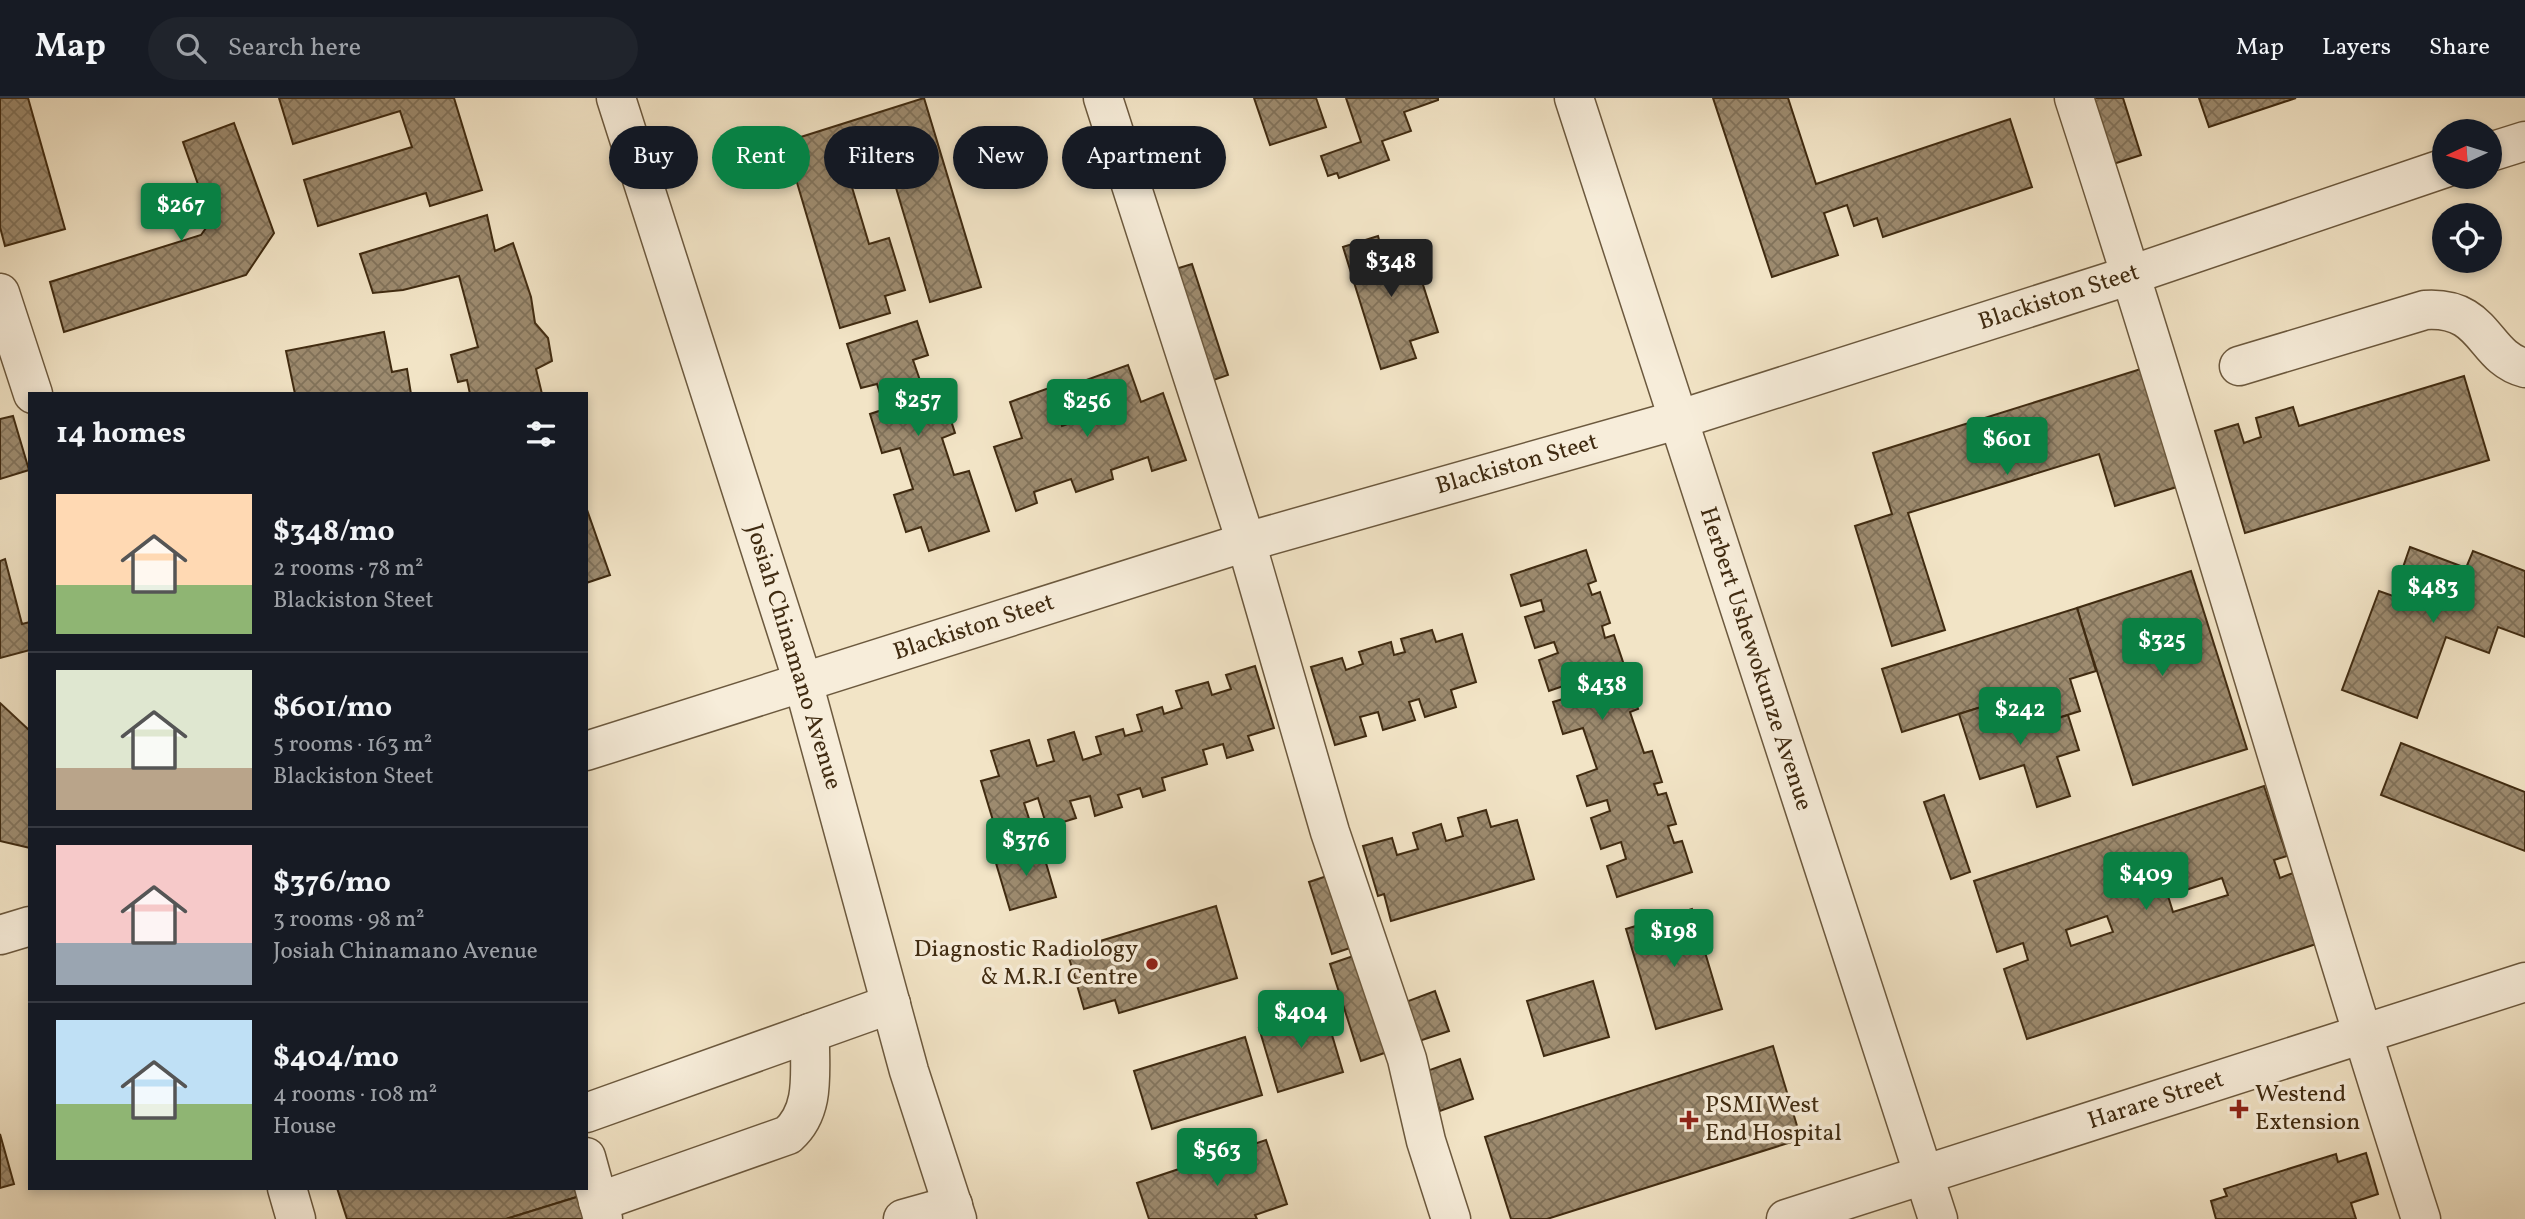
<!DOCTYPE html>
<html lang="en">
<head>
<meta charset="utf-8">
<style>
  :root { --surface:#171b24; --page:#20242c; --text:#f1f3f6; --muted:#9ea1a6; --line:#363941; --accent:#0b8043 }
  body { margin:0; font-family:Vollkorn,serif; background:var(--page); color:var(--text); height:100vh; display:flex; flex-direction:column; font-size:26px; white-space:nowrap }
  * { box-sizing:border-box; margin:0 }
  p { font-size:23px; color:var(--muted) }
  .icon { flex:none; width:38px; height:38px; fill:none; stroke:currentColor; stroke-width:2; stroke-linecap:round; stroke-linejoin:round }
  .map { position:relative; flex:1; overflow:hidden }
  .panel { position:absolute; left:28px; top:294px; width:560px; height:798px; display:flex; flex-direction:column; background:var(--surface); border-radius:0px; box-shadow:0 4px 10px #0003 }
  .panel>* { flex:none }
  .top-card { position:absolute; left:609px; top:28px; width:665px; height:63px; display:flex; gap:14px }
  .needle { width:46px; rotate:266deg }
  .tools { position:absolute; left:2432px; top:21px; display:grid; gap:14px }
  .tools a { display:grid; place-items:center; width:70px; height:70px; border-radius:50%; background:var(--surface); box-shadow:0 4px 10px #0003; font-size:35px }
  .price { position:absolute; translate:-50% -60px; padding:0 16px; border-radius:7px; background:var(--accent); color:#fff; font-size:23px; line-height:46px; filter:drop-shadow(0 2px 4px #0008) }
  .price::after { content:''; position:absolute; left:50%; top:42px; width:21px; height:16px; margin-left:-10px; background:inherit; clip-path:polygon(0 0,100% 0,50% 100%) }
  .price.on { background:#222; color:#fff }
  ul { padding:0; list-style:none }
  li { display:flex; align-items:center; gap:21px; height:175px; padding:0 28px }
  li+li { border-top:2px solid var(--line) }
  li span { display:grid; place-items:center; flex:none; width:196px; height:140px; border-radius:0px; color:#555 }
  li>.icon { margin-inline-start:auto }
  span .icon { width:84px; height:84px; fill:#fffc; stroke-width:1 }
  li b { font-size:30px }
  h2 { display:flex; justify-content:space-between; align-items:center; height:84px; padding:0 28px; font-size:30px }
  .chip { padding:0 24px; border-radius:32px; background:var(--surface); box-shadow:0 4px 10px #0003; font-size:24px; line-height:63px }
  .chip.on { background:var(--accent); color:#fff }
  header { display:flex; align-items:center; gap:42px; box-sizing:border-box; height:98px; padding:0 35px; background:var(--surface); border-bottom:2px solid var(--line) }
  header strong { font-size:33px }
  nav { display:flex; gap:38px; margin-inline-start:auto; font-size:24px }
  .search { width:490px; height:63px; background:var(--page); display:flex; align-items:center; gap:18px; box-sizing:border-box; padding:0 24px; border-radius:38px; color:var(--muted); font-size:26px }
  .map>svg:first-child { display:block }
</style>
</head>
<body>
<header>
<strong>Map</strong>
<div class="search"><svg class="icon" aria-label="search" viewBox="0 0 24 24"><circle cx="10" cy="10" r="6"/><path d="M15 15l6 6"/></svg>Search here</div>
<nav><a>Map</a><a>Layers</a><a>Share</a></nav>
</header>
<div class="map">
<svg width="2525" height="1121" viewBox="0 0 2525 1121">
  <defs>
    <pattern id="building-cross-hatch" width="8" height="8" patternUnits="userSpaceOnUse" patternTransform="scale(1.75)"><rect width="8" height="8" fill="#9d8b6f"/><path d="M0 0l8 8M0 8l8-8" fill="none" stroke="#81725a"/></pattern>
  </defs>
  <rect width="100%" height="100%" fill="#f2e4c6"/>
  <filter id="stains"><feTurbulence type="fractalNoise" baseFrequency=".00286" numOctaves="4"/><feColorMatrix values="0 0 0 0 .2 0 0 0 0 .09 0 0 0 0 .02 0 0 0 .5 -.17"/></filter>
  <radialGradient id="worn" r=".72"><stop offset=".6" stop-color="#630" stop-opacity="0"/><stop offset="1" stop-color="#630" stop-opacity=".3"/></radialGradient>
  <g fill="url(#building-cross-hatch)" stroke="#402b11" stroke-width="2" fill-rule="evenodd">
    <polygon points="0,0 28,0 65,131 5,148 0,129"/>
    <polygon points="279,0 454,0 482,92 430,108 426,95 318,128 304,82 412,49 400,13 293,46"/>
    <polygon points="924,0 981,189 930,204 891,73 851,86 869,146 889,140 905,192 885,198 890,215 840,230 785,44"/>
    <polygon points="1254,0 1316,0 1326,29 1270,47"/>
    <polygon points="1346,0 1438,0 1438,2 1404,14 1411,33 1382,43 1389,62 1339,80 1337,75 1328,78 1321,58 1361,44"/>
    <polygon points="1713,0 1788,0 1816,86 2010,21 2032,89 1883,139 1877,120 1854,128 1847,107 1824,115 1838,157 1772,179"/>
    <polygon points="2081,0 2123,0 2141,57 2104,69"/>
    <polygon points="2199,0 2296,0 2209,29"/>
    <polygon points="234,25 274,135 246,177 64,234 50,184 201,137 211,123 183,44"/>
    <polygon points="487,117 495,153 513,145 531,199 535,225 548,240 552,263 536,271 542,296 470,296 467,282 458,284 451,257 478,249 459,178 403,192 373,195 360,156"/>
    <polygon points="1378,138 1383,157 1411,149 1438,234 1410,243 1416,260 1381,271 1343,149"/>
    <polygon points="1192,166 1228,277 1205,285 1169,173"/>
    <polygon points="917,223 928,257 913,262 925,297 941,292 955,335 942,340 954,377 969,373 989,433 929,453 921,429 906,434 894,397 913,391 900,350 882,355 870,316 885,311 877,286 861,290 847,246"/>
    <polygon points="384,234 392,274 407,271 411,296 295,296 286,253"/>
    <polygon points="1128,267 1141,304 1163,295 1186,362 1152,373 1148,359 1111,372 1113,381 1076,394 1071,381 1034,394 1037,405 1016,413 994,349 1022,340 1010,304 1049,290 1062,328 1097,316 1086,282"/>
    <polygon points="2144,270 2180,388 2115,408 2099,356 1908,415 1945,532 1892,548 1855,428 1892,416 1873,355"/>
    <polygon points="2464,278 2489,362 2245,435 2215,333 2238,326 2244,345 2261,339 2256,320 2293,309 2299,328"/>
    <polygon points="13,318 29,372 0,381 0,321"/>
    <polygon points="586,409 610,477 586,485"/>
    <polygon points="2410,449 2466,470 2473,453 2525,473 2525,539 2498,529 2489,555 2446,539 2417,620 2342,592 2379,493 2393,498"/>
    <polygon points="1586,452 1596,483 1588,486 1592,497 1600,494 1610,525 1602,528 1605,540 1614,537 1624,567 1616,570 1620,582 1628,580 1638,611 1630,614 1644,655 1652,653 1662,684 1654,686 1658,697 1666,695 1676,726 1668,728 1674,745 1682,743 1692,774 1617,799 1607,768 1626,761 1621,744 1601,751 1591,720 1610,713 1607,702 1587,708 1577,678 1597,671 1583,630 1563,636 1553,604 1573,598 1569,586 1549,593 1539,562 1558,555 1554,544 1535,550 1525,519 1544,513 1541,502 1521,508 1511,477"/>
    <polygon points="5,461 22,526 30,524 30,552 0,560 0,463"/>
    <polygon points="2191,473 2247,651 2133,687 2077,510"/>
    <polygon points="2077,510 2096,573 2070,581 2080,613 2023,631 2013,599 1902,634 1882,571"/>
    <polygon points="1432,532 1436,544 1462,536 1476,584 1451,592 1456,609 1425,619 1419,601 1409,604 1415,622 1383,632 1378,614 1360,619 1366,638 1335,647 1311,569 1342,560 1346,572 1363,566 1359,554 1391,544 1394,557 1405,554 1401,541"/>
    <polygon points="1255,568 1274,630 1248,638 1253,652 1227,660 1223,646 1203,652 1207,666 1162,680 1165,692 1143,699 1140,690 1118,697 1122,709 1095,718 1090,698 1070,703 1076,720 1047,729 1038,700 1024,705 1032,730 1012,736 1009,725 995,729 981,683 999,678 991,653 1029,642 1037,668 1054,663 1048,642 1074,634 1083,662 1101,656 1096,639 1123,631 1125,638 1142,633 1137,617 1162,609 1164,616 1182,610 1176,593 1208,584 1212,597 1231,591 1226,577"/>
    <polygon points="2013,599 2023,631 2068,617 2079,652 2057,659 2070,698 2037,709 2024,667 1980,681 1959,616"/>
    <polygon points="0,605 30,633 30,750 0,743"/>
    <polygon points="2401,645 2525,694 2525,753 2381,697"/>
    <path d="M2264,688L2287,758L2274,762L2280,780L2293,775L2316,846L2027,941L2004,871L2028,862L2023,845L1997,854L1974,783ZM2222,780L2228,797L2173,814L2168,798ZM2107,818L2113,834L2071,848L2066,832Z"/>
    <polygon points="1944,697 1970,774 1951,781 1924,704"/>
    <polygon points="1486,712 1491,729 1517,722 1534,781 1391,823 1384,796 1378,798 1363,748 1392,740 1397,757 1418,751 1413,735 1441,726 1446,743 1463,738 1458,720"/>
    <polygon points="1041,748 1056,799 1010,812 995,762"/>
    <polygon points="1339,774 1362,846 1332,856 1309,784"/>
    <polygon points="1216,808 1237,880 1119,915 1115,902 1084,911 1067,853"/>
    <polygon points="1692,811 1722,911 1656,931 1626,831"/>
    <polygon points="1365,854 1396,951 1361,963 1330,866"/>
    <polygon points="1593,883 1609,939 1544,958 1527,903"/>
    <polygon points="1435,893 1449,933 1416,944 1403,905"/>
    <polygon points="1324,910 1343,974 1278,994 1259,930"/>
    <polygon points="1245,939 1262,997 1152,1031 1134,973"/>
    <polygon points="1773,948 1801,1041 1547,1121 1511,1121 1485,1039"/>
    <polygon points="1460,961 1473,1001 1440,1013 1427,973"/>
    <polygon points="0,1036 14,1086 0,1090"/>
    <polygon points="1266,1042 1287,1106 1255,1117 1257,1121 1149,1121 1137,1085"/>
    <polygon points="2366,1055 2378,1096 2351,1105 2356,1121 2216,1121 2211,1103 2227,1098 2224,1091 2336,1056 2338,1064"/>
    <polygon points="337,1090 578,1090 580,1098 506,1121 347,1121"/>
    <polygon points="580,1098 587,1121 506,1121"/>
  </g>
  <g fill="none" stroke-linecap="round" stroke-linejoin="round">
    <g stroke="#6c593e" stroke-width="41">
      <g id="minor">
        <polyline points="616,0 803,584 909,973 957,1121"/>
        <polyline points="1103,0 1246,444 1330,734 1407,961 1426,1043 1451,1121"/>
        <polyline points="1574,0 1938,1121"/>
        <path d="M2074,0C2195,372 2301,749 2421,1121"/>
        <polyline points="2490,54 2525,43"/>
        <polyline points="0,195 33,296"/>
        <path d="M2239,268L2425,212C2487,208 2482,259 2525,270"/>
        <polyline points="586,653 1246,444 1677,322 2131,177 2445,70"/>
        <polyline points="0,837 30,828"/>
        <polyline points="586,1015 891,906"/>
        <polyline points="586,1059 603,1121"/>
        <polyline points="287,1090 296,1121"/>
        <path d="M598,1104L788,1037C817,1011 809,972 810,935"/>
        <polyline points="903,1121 953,1107"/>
        <polyline points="1786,1121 2525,884"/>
      </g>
    </g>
    <use href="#minor" stroke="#f7edda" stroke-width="38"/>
  </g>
  <g fill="#8f2418" stroke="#f7edda" stroke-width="2.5">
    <circle cx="1152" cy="866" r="7"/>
    <path d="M2235.5 1000.5h7v7h7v7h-7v7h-7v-7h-7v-7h7z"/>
    <path d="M1685.5 1011.5h7v7h7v7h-7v7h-7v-7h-7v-7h7z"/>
  </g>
  <g text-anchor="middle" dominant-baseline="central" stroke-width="7" stroke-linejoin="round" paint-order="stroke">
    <g font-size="24" fill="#402b11" stroke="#f7edda">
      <text transform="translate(2059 200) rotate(-18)">Blackiston Steet</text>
      <text transform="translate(1517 367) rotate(-16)">Blackiston Steet</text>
      <text transform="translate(974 530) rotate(-18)">Blackiston Steet</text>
      <text transform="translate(793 559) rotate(73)">Josiah Chinamano Avenue</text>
      <text transform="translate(1755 561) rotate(72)">Herbert Ushewokunze Avenue</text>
      <text transform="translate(2156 1003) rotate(-18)">Harare Street</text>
    </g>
    <g font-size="24" fill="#402b11" stroke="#f7edda" text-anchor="start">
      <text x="1138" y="852" text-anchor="end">Diagnostic Radiology<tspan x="1138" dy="28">&amp; M.R.I Centre</tspan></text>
      <text x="2255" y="997">Westend<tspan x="2255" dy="28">Extension</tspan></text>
      <text x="1705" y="1008">PSMI West<tspan x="1705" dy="28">End Hospital</tspan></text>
    </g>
  </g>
  <rect width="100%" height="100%" filter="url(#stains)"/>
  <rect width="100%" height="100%" fill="url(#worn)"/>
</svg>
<div class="tools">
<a><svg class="needle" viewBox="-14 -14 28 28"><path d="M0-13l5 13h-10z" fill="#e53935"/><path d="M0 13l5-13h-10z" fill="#9ea1a6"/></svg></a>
<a><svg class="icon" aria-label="locate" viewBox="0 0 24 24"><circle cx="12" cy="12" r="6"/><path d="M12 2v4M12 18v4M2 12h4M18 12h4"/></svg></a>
</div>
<b class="price" style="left:181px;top:145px">$267</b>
<b class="price on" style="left:1391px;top:201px">$348</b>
<b class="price" style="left:918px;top:340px">$257</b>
<b class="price" style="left:1087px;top:341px">$256</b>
<b class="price" style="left:2007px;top:379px">$601</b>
<b class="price" style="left:2433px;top:527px">$483</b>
<b class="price" style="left:2162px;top:580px">$325</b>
<b class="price" style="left:1602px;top:624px">$438</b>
<b class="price" style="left:2020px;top:649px">$242</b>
<b class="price" style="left:1026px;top:780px">$376</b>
<b class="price" style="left:2146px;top:814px">$409</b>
<b class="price" style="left:1674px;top:871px">$198</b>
<b class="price" style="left:1301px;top:952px">$404</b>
<b class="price" style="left:1217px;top:1090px">$563</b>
<div class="top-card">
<a class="chip">Buy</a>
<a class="chip on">Rent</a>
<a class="chip">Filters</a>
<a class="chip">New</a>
<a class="chip">Apartment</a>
</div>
<section class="panel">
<h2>14 homes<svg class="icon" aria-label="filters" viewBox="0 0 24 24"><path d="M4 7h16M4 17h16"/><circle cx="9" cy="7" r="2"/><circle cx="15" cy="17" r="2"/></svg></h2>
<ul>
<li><span style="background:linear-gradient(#ffd9b3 65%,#8fb573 0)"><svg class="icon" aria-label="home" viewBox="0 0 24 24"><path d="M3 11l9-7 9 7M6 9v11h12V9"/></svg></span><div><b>$348/mo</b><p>2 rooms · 78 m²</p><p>Blackiston Steet</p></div></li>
<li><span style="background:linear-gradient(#dfe7d0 70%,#b9a48a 0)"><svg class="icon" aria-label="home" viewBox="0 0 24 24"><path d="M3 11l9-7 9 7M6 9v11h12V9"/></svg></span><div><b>$601/mo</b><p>5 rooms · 163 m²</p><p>Blackiston Steet</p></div></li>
<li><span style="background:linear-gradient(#f6c9c9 70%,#9aa5b1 0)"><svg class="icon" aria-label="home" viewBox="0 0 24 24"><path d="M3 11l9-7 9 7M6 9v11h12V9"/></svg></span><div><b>$376/mo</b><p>3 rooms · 98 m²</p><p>Josiah Chinamano Avenue</p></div></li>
<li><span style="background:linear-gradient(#bfe0f5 60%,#8fb573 0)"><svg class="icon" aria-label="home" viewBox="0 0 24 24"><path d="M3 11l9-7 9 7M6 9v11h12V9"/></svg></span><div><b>$404/mo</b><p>4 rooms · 108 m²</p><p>House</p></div></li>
</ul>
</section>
</div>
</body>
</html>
